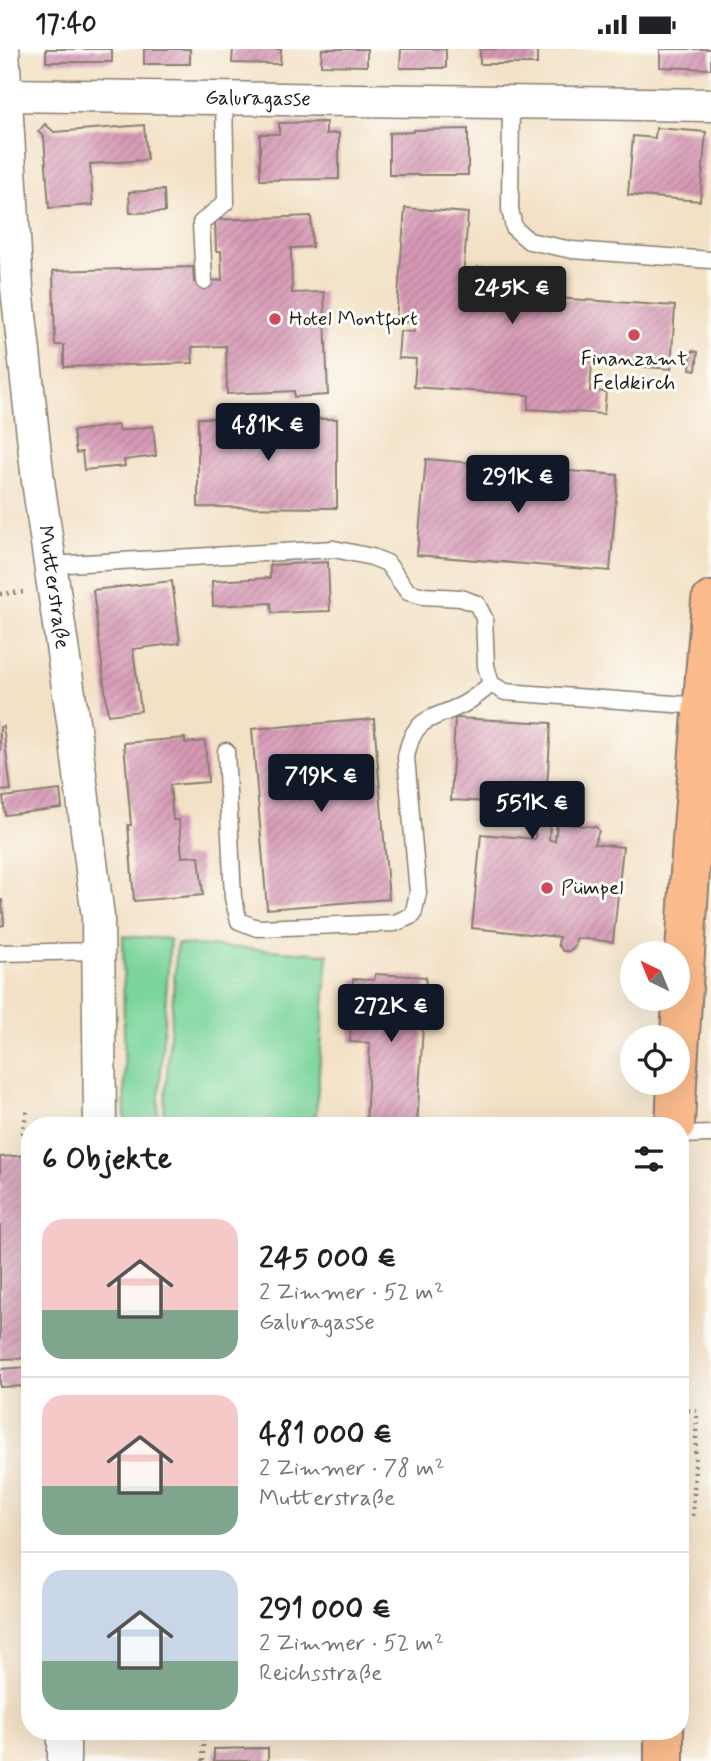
<!DOCTYPE html>
<html lang="de">
<head>
<meta charset="utf-8">
<style>
  :root { --surface:#fff; --page:#f6f6f6; --text:#202124; --muted:#757577; --line:#e0e0e0; --accent:#111827 }
  body { margin:0; font-family:Mynerve,sans-serif; background:var(--page); color:var(--text); height:100vh; display:flex; flex-direction:column; font-size:26px; white-space:nowrap }
  * { box-sizing:border-box; margin:0 }
  p { font-size:23px; color:var(--muted) }
  .icon { flex:none; width:38px; height:38px; fill:none; stroke:currentColor; stroke-width:2; stroke-linecap:round; stroke-linejoin:round }
  .map { position:relative; flex:1; overflow:hidden }
  .panel { position:absolute; left:21px; top:1068px; width:668px; height:623px; display:flex; flex-direction:column; background:var(--surface); border-radius:28px; box-shadow:0 7px 28px #0002 }
  .panel>* { flex:none }
  .needle { width:46px; rotate:317deg }
  .controls { position:absolute; left:620px; top:892px; display:grid; gap:14px }
  .controls a { display:grid; place-items:center; width:70px; height:70px; border-radius:50%; background:var(--surface); box-shadow:0 7px 28px #0002; font-size:35px }
  .price { position:absolute; translate:-50% -60px; padding:0 16px; border-radius:7px; background:var(--accent); color:#fff; font-size:23px; line-height:46px; filter:drop-shadow(0 2px 4px #0008) }
  .price::after { content:''; position:absolute; left:50%; top:42px; width:21px; height:16px; margin-left:-10px; background:inherit; clip-path:polygon(0 0,100% 0,50% 100%) }
  .price.current { background:#222; color:#fff }
  ul { padding:0; list-style:none }
  li { display:flex; align-items:center; gap:21px; height:175px; padding:0 21px }
  li+li { border-top:2px solid var(--line) }
  li span { display:grid; place-items:center; flex:none; width:196px; height:140px; border-radius:21px; color:#555 }
  li>.icon { margin-inline-start:auto }
  span .icon { width:84px; height:84px; fill:#fffc; stroke-width:1 }
  li b { font-size:30px }
  h2 { display:flex; justify-content:space-between; align-items:center; height:84px; padding:0 21px; font-size:30px }
  .status { display:flex; justify-content:space-between; align-items:center; height:49px; padding:0 35px; background:var(--surface); direction:ltr }
  .status svg { height:19px; fill:currentColor }
  .map>svg:first-child { display:block }
</style>
</head>
<body>
<div class="status"><b>17:40</b><svg viewBox="0 0 49 12"><path d="M0 12V9h3v3zM5 12V6h3v6zM10 12V3h3v9zM15 12V0h3v12zM26 1h20v11H26zM47 4h2v5h-2z"/></svg></div>
<div class="map">
<svg width="711" height="1712" viewBox="0 0 711 1712">
  <defs>
    <pattern id="building-hatch" width="6" height="6" patternUnits="userSpaceOnUse" patternTransform="scale(1.75)"><rect width="6" height="6" fill="#d598b4"/><path d="M-1 1l2-2M0 6l6-6M5 7l2-2" fill="none" stroke="#b6829a"/></pattern>
  </defs>
  <rect width="100%" height="100%" fill="#fdfcf7"/>
  <filter id="ink" filterUnits="userSpaceOnUse"><feTurbulence type="fractalNoise" baseFrequency=".0143" numOctaves="2"/><feDisplacementMap in="SourceGraphic" scale="14" xChannelSelector="R" yChannelSelector="G"/><feConvolveMatrix kernelMatrix="1 2 1 2 8 2 1 2 1" color-interpolation-filters="sRGB"/></filter>
  <filter id="wash" filterUnits="userSpaceOnUse"><feTurbulence type="fractalNoise" baseFrequency=".00686" numOctaves="4" result="noise"/><feDisplacementMap in="SourceGraphic" scale="28" xChannelSelector="R" yChannelSelector="G"/><feGaussianBlur stdDeviation="1.57" result="paint"/><feColorMatrix in="noise" values="0 0 0 0 0 0 0 0 0 0 0 0 0 0 0 0 0 1.4 0 .05"/><feComposite in="paint" operator="in"/></filter>
  <g filter="url(#wash)">
    <rect width="100%" height="100%" fill="#f3e1c6"/>
    <g fill="#7cd59b" stroke="#4c785c" stroke-width="2">
      <polygon points="123,887 170,890 157,1076 125,1076"/>
      <polygon points="177,895 328,905 315,1076 163,1076"/>
    </g>
    <g id="blocks">
      <g fill="url(#building-hatch)">
        <rect x="46" y="0" width="66" height="13"/>
        <rect x="144" y="0" width="46" height="15"/>
        <polygon points="233,0 281,0 280,15 232,14"/>
        <polygon points="322,0 367,0 367,17 321,16"/>
        <polygon points="401,0 446,0 446,19 400,19"/>
        <rect x="480" y="0" width="57" height="15"/>
        <polygon points="660,0 711,0 711,20 660,18"/>
        <polygon points="326,73 326,85 339,84 339,130 260,131 260,85 279,85 279,74"/>
        <polygon points="45,75 54,83 144,76 147,111 90,115 93,156 49,159 44,88 38,83"/>
        <polygon points="656,79 706,83 700,152 628,146 633,87 655,89"/>
        <polygon points="468,80 468,126 389,126 389,84 413,83 413,81"/>
        <polygon points="164,141 165,163 130,164 129,143"/>
        <polygon points="405,159 468,164 463,229 477,229 478,218 502,219 501,231 526,233 525,247 675,257 671,320 592,314 590,342 606,343 604,365 528,360 529,346 414,338 416,310 398,309 400,282 414,283 415,274 396,272"/>
        <polygon points="311,167 312,198 291,199 292,244 324,243 328,346 294,348 294,342 227,345 226,297 192,298 193,314 64,318 64,296 55,296 53,222 193,218 194,233 222,231 221,202 216,202 215,171"/>
        <polygon points="692,302 698,303 696,321 690,320"/>
        <polygon points="198,369 337,370 337,459 198,458"/>
        <polygon points="118,376 119,382 153,377 156,407 124,411 125,417 84,421 82,403 76,404 73,382"/>
        <polygon points="426,410 618,426 610,522 417,506"/>
        <polygon points="328,513 330,562 272,564 271,554 213,557 212,532 270,529 270,516"/>
        <polygon points="172,532 180,594 133,600 141,662 108,666 93,541"/>
        <polygon points="455,669 551,674 547,739 552,740 549,791 555,792 557,774 596,778 599,782 594,795 623,798 613,893 576,889 575,897 569,902 563,902 558,896 559,888 472,879 481,785 535,790 536,755 451,751"/>
        <polygon points="374,670 389,850 267,860 252,680"/>
        <polygon points="3,677 11,741 0,742 0,678"/>
        <polygon points="185,689 185,694 205,692 208,733 170,736 173,771 179,771 182,808 199,807 203,846 134,852 128,776 131,776 124,694"/>
        <polygon points="60,741 62,759 5,766 3,748"/>
        <polygon points="0,851 2,851 4,876 0,877"/>
        <polygon points="375,925 426,928 417,1076 366,1076 370,994 350,993 353,930 374,931"/>
        <polygon points="30,1106 30,1309 0,1310 0,1108"/>
        <polygon points="27,1318 28,1337 0,1338 0,1320"/>
        <polygon points="268,1699 268,1712 214,1712 214,1700"/>
      </g>
    </g>
  </g>
  <g filter="url(#ink)">
    <use href="#blocks" fill-opacity="0" stroke="#887e71" stroke-width="2"/>
    <g fill="none" stroke-linecap="round" stroke-linejoin="round">
      <g stroke="#887e71" stroke-width="19">
        <g id="lane">
          <polyline points="511,53 510,160 514,179 529,192 572,201 711,211"/>
          <polyline points="204,232 201,174 226,153 224,49"/>
          <polyline points="49,516 334,500 372,508 387,514 408,543 423,547 461,549 477,555 484,569 486,617 491,635 505,643 702,657"/>
          <path d="M226,702L233,849L239,872L257,879L395,874L413,866L418,844L406,708C414,666 431,672 464,655C474,649 483,642 491,635"/>
          <polyline points="0,904 99,902"/>
          <polyline points="681,1086 711,1085"/>
        </g>
      </g>
      <g stroke="#887e71" stroke-width="35">
        <g id="street">
          <path id="s1" d="M3,0L17,239L38,432L75,686L98,868L100,1076"/>
          <path id="s2" d="M6,46L711,56"/>
          <polyline points="64,1682 64,1712"/>
        </g>
      </g>
      <g stroke="#887e71" stroke-width="42">
        <g id="primary">
          <polyline points="677,1034 692,791 711,552"/>
          <polyline points="675,1076 677,1034"/>
          <polyline points="664,1682 664,1712"/>
        </g>
      </g>
      <g stroke="#887e71" stroke-width="4.5" stroke-dasharray="2 5" stroke-linecap="butt">
        <polyline points="0,545 23,543"/>
        <polyline points="22,1085 27,1061"/>
        <polyline points="681,1361 697,1362 693,1468"/>
        <polyline points="203,1682 203,1712"/>
      </g>
      <use href="#lane" stroke="#fff" stroke-width="16"/>
      <use href="#street" stroke="#fff" stroke-width="32"/>
      <use href="#primary" stroke="#fbbb8c" stroke-width="38"/>
    </g>
  </g>
  <g fill="#d1495b" stroke="#fdfcf7" stroke-width="2.5">
    <circle cx="275" cy="270" r="7"/>
    <circle cx="634" cy="286" r="7"/>
    <circle cx="547" cy="839" r="7"/>
  </g>
  <g text-anchor="middle" dominant-baseline="central" stroke-width="6" stroke-linejoin="round" paint-order="stroke">
    <g font-size="21" fill="#1c1c1c" stroke="#fdfcf7">
      <text stroke="none"><textPath href="#s2" startOffset="252">Galuragasse</textPath></text>
      <text stroke="none"><textPath href="#s1" startOffset="541">Mutterstraße</textPath></text>
    </g>
    <g font-size="21" fill="#1c1c1c" stroke="#fdfcf7" text-anchor="start">
      <text x="289" y="270">Hotel Montfort</text>
      <text x="634" y="310" text-anchor="middle">Finanzamt<tspan x="634" dy="24">Feldkirch</tspan></text>
      <text x="561" y="839">Pümpel</text>
    </g>
  </g>
</svg>
<div class="controls">
<a><svg class="needle" viewBox="-14 -14 28 28"><path d="M0-13l5 13h-10z" fill="#e53935"/><path d="M0 13l5-13h-10z" fill="#757577"/></svg></a>
<a><svg class="icon" aria-label="locate" viewBox="0 0 24 24"><circle cx="12" cy="12" r="6"/><path d="M12 2v4M12 18v4M2 12h4M18 12h4"/></svg></a>
</div>
<b class="price current" style="left:512px;top:277px">245K €</b>
<b class="price" style="left:268px;top:414px">481K €</b>
<b class="price" style="left:518px;top:466px">291K €</b>
<b class="price" style="left:321px;top:765px">719K €</b>
<b class="price" style="left:532px;top:792px">551K €</b>
<b class="price" style="left:391px;top:995px">272K €</b>
<section class="panel">
<h2>6 Objekte<svg class="icon" aria-label="filters" viewBox="0 0 24 24"><path d="M4 7h16M4 17h16"/><circle cx="9" cy="7" r="2"/><circle cx="15" cy="17" r="2"/></svg></h2>
<ul>
<li><span style="background:linear-gradient(#f6c9c9 65%,#7fa58c 0)"><svg class="icon" aria-label="home" viewBox="0 0 24 24"><path d="M3 11l9-7 9 7M6 9v11h12V9"/></svg></span><div><b>245 000 €</b><p>2 Zimmer · 52 m²</p><p>Galuragasse</p></div></li>
<li><span style="background:linear-gradient(#f6c9c9 65%,#7fa58c 0)"><svg class="icon" aria-label="home" viewBox="0 0 24 24"><path d="M3 11l9-7 9 7M6 9v11h12V9"/></svg></span><div><b>481 000 €</b><p>2 Zimmer · 78 m²</p><p>Mutterstraße</p></div></li>
<li><span style="background:linear-gradient(#c9d6e8 65%,#7fa58c 0)"><svg class="icon" aria-label="home" viewBox="0 0 24 24"><path d="M3 11l9-7 9 7M6 9v11h12V9"/></svg></span><div><b>291 000 €</b><p>2 Zimmer · 52 m²</p><p>Reichsstraße</p></div></li>
</ul>
</section>
</div>
</body>
</html>
